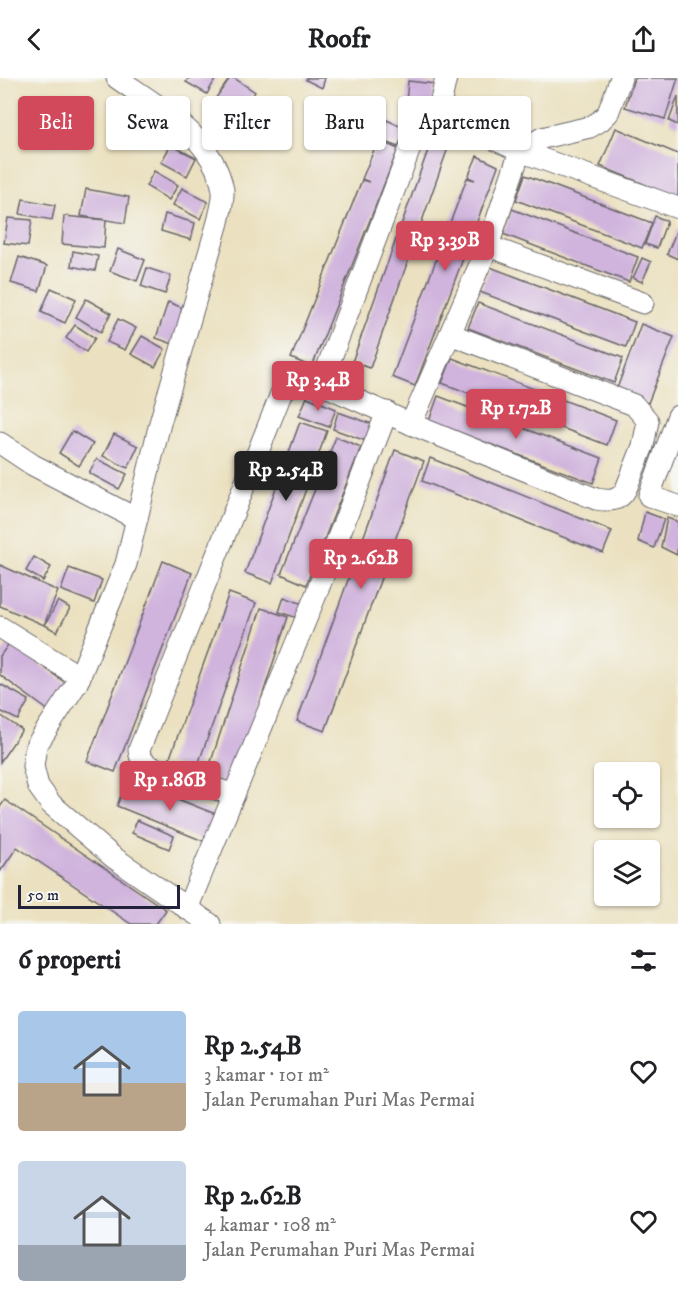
<!DOCTYPE html>
<html lang="id">
<head>
<meta charset="utf-8">
<style>
  :root { --surface:#fff; --page:#f6f6f6; --text:#202124; --muted:#757577; --accent:#d1495b }
  body { margin:0; font-family:"IM FELL DW Pica",serif; background:var(--page); color:var(--text); height:100vh; display:flex; flex-direction:column; font-size:22px; white-space:nowrap }
  * { box-sizing:border-box; margin:0 }
  p { font-size:20px; color:var(--muted) }
  .icon { flex:none; width:33px; height:33px; fill:none; stroke:currentColor; stroke-width:2; stroke-linecap:round; stroke-linejoin:round }
  .map { position:relative; height:846px; overflow:hidden }
  .panel { display:flex; flex-direction:column; background:var(--surface); flex:1 }
  .panel>* { flex:none }
  .hud { position:absolute; left:18px; top:18px; width:642px; height:54px; display:flex; gap:12px }
  .buttons { position:absolute; left:594px; top:684px; display:grid; gap:12px }
  .buttons a { display:grid; place-items:center; width:66px; height:66px; border-radius:6px; background:var(--surface); box-shadow:0 2px 4px #0004; font-size:30px }
  .scale { position:absolute; left:18px; bottom:15px; width:162px; box-sizing:border-box; padding-left:6px; border:3px solid #22223b; border-top:0; font-size:16px; line-height:21px; white-space:nowrap; color:#22223b; -webkit-text-stroke:4px #f6f6f2; paint-order:stroke }
  .price { position:absolute; translate:-50% -51px; padding:0 14px; border-radius:6px; background:var(--accent); color:#fff; font-size:20px; line-height:39px; filter:drop-shadow(0 2px 3px #0008) }
  .price::after { content:''; position:absolute; left:50%; top:36px; width:18px; height:14px; margin-left:-9px; background:inherit; clip-path:polygon(0 0,100% 0,50% 100%) }
  .price.on { background:#222; color:#fff }
  ul { padding:0; list-style:none }
  li { display:flex; align-items:center; gap:18px; height:150px; padding:0 18px }
  li span { display:grid; place-items:center; flex:none; width:168px; height:120px; border-radius:6px; color:#555 }
  li>.icon { margin-inline-start:auto }
  span .icon { width:72px; height:72px; fill:#fffc; stroke-width:1 }
  li b { font-size:26px }
  h2 { display:flex; justify-content:space-between; align-items:center; height:72px; padding:0 18px; font-size:26px }
  .tag { padding:0 21px; border-radius:6px; background:var(--surface); box-shadow:0 2px 4px #0004; font-size:21px; line-height:54px }
  .tag.on { background:var(--accent); color:#fff }
  header { display:flex; justify-content:space-between; align-items:center; height:78px; padding:0 18px; background:var(--surface); font-size:27px; font-weight:800 }
  .map>svg:first-child { display:block }
</style>
</head>
<body>
<header><svg class="icon" aria-label="back" viewBox="0 0 24 24"><path d="M15 5l-7 7 7 7"/></svg>Roofr<svg class="icon" aria-label="share" viewBox="0 0 24 24"><path d="M12 15V3M7 8l5-5 5 5M5 13v7h14v-7"/></svg></header>
<div class="map">
<svg width="678" height="846" viewBox="0 0 678 846">
  <rect width="100%" height="100%" fill="#f6f6f2"/>
  <filter id="ink" filterUnits="userSpaceOnUse"><feTurbulence type="fractalNoise" baseFrequency=".0167" numOctaves="2"/><feDisplacementMap in="SourceGraphic" scale="12" xChannelSelector="R" yChannelSelector="G"/><feConvolveMatrix kernelMatrix="1 2 1 2 8 2 1 2 1" color-interpolation-filters="sRGB"/></filter>
  <filter id="wash" filterUnits="userSpaceOnUse"><feTurbulence type="fractalNoise" baseFrequency=".008" numOctaves="4" result="noise"/><feDisplacementMap in="SourceGraphic" scale="24" xChannelSelector="R" yChannelSelector="G"/><feGaussianBlur stdDeviation="1.35" result="paint"/><feColorMatrix in="noise" values="0 0 0 0 0 0 0 0 0 0 0 0 0 0 0 0 0 1.4 0 .05"/><feComposite in="paint" operator="in"/></filter>
  <g filter="url(#wash)">
    <rect width="100%" height="100%" fill="#ebe1c0"/>
    <g id="blocks">
      <g fill="#d0b4dd">
        <polygon points="189,0 216,0 207,16 186,4"/>
        <polygon points="230,0 234,0 255,14 237,40 213,24"/>
        <polygon points="306,0 325,0 322,10 306,2"/>
        <polygon points="634,0 678,0 665,41 625,29"/>
        <polygon points="408,3 435,6 432,28 406,25"/>
        <polygon points="678,18 678,47 669,43"/>
        <polygon points="261,20 278,33 251,68 233,54"/>
        <polygon points="387,42 406,51 398,69 379,61"/>
        <polygon points="616,50 678,76 678,120 600,88"/>
        <polygon points="432,61 449,67 370,290 352,284"/>
        <polygon points="378,62 398,71 312,289 291,280 362,102 369,104 362,101"/>
        <polygon points="171,67 196,80 187,98 161,84"/>
        <polygon points="477,78 498,88 415,308 392,299 467,100 475,102 468,99"/>
        <polygon points="154,93 178,107 169,122 146,108"/>
        <polygon points="525,97 652,145 642,170 516,122"/>
        <polygon points="182,110 208,124 200,141 173,127"/>
        <polygon points="86,111 129,119 125,145 81,138"/>
        <polygon points="23,121 55,127 52,142 20,136"/>
        <polygon points="512,131 638,179 629,204 503,156"/>
        <polygon points="165,136 195,145 191,162 161,153"/>
        <polygon points="64,138 106,142 104,170 62,166"/>
        <polygon points="655,138 667,143 657,170 645,166"/>
        <polygon points="8,140 32,142 28,168 4,165"/>
        <polygon points="678,149 678,181 667,176"/>
        <polygon points="118,171 145,182 137,203 110,193"/>
        <polygon points="73,173 98,178 95,193 71,188"/>
        <polygon points="19,179 47,188 39,213 11,205"/>
        <polygon points="642,180 651,184 642,204 633,200"/>
        <polygon points="490,189 635,244 626,269 480,214"/>
        <polygon points="147,190 171,198 165,216 141,208"/>
        <polygon points="51,210 76,221 65,245 41,234"/>
        <polygon points="86,221 111,235 101,254 76,239"/>
        <polygon points="168,224 188,232 176,267 156,260"/>
        <polygon points="478,225 623,280 614,305 468,250"/>
        <polygon points="118,241 136,250 125,272 107,264"/>
        <polygon points="641,246 674,259 648,325 616,313"/>
        <polygon points="75,247 95,260 86,274 66,260"/>
        <polygon points="142,258 165,271 155,289 131,276"/>
        <polygon points="452,280 616,342 607,367 442,305"/>
        <polygon points="438,318 602,380 593,405 429,343"/>
        <polygon points="307,319 336,331 329,349 299,338"/>
        <polygon points="338,334 372,346 366,363 333,351"/>
        <polygon points="300,344 327,353 272,505 245,495"/>
        <polygon points="72,353 93,366 79,388 59,375"/>
        <polygon points="114,356 138,368 128,390 103,378"/>
        <polygon points="336,359 361,369 306,507 281,496"/>
        <polygon points="395,372 424,383 325,653 297,643"/>
        <polygon points="430,380 612,453 603,475 422,403"/>
        <polygon points="97,381 127,396 119,411 89,395"/>
        <polygon points="645,434 664,441 654,470 638,463"/>
        <polygon points="667,440 678,444 677,477 661,469"/>
        <polygon points="34,479 51,489 43,503 26,493"/>
        <polygon points="163,483 192,495 115,694 87,683"/>
        <polygon points="0,487 58,513 44,547 0,528"/>
        <polygon points="69,490 102,502 94,525 61,512"/>
        <polygon points="229,515 256,525 195,695 168,685"/>
        <polygon points="284,519 303,526 298,540 279,534"/>
        <polygon points="58,523 70,530 57,554 45,547"/>
        <polygon points="261,530 288,539 233,708 206,699"/>
        <polygon points="10,564 68,607 49,633 0,597 0,578"/>
        <polygon points="0,606 29,622 18,642 0,633"/>
        <polygon points="0,637 22,652 0,684"/>
        <polygon points="127,701 223,739 213,767 117,728"/>
        <polygon points="5,722 166,832 156,846 131,846 17,769 0,794 0,729"/>
        <polygon points="137,742 174,758 169,771 132,755"/>
      </g>
    </g>
  </g>
  <g filter="url(#ink)">
    <use href="#blocks" fill-opacity="0" stroke="#68656a" stroke-width="1.5"/>
    <g fill="none" stroke-linecap="round" stroke-linejoin="round">
      <g stroke="#68656a" stroke-width="23">
        <g id="minor">
          <path d="M117,0C158,29 213,58 223,112C224,122 220,135 218,144L160,345L126,486L77,605L36,668L33,688L38,708L51,726L113,779L210,846"/>
          <polygon points="438,36 520,73 488,168 411,346 321,306 415,57 421,48"/>
          <polyline points="438,36 446,0"/>
          <polyline points="520,73 678,130"/>
          <polyline points="520,73 542,60 590,49 600,43 608,35 621,0"/>
          <polyline points="488,168 643,225"/>
          <polyline points="678,338 649,418 678,428"/>
          <path d="M411,346L596,421C609,423 619,424 626,411L643,368L648,343L634,327L450,256"/>
          <polyline points="0,365 33,387 137,441"/>
          <polyline points="0,549 80,599"/>
          <path d="M234,717L151,689C144,684 140,682 139,672L281,316C293,297 301,302 321,306"/>
          <polyline points="187,831 315,519 387,334"/>
        </g>
      </g>
      <use href="#minor" stroke="#fff" stroke-width="21"/>
    </g>
  </g>
</svg>
<div class="buttons">
<a><svg class="icon" aria-label="locate" viewBox="0 0 24 24"><circle cx="12" cy="12" r="6"/><path d="M12 2v4M12 18v4M2 12h4M18 12h4"/></svg></a>
<a><svg class="icon" aria-label="layers" viewBox="0 0 24 24"><path d="M12 4l9 5-9 5-9-5zM3 14l9 5 9-5"/></svg></a>
</div>
<div class="scale">50 m</div>
<b class="price" style="left:445px;top:194px">Rp 3.39B</b>
<b class="price" style="left:318px;top:334px">Rp 3.4B</b>
<b class="price" style="left:516px;top:362px">Rp 1.72B</b>
<b class="price on" style="left:286px;top:424px">Rp 2.54B</b>
<b class="price" style="left:361px;top:512px">Rp 2.62B</b>
<b class="price" style="left:170px;top:734px">Rp 1.86B</b>
<div class="hud">
<a class="tag on">Beli</a>
<a class="tag">Sewa</a>
<a class="tag">Filter</a>
<a class="tag">Baru</a>
<a class="tag">Apartemen</a>
</div>
</div>
<section class="panel">
<h2>6 properti<svg class="icon" aria-label="filters" viewBox="0 0 24 24"><path d="M4 7h16M4 17h16"/><circle cx="9" cy="7" r="2"/><circle cx="15" cy="17" r="2"/></svg></h2>
<ul>
<li><span style="background:linear-gradient(#a9c7e8 60%,#b9a48a 0)"><svg class="icon" aria-label="home" viewBox="0 0 24 24"><path d="M3 11l9-7 9 7M6 9v11h12V9"/></svg></span><div><b>Rp 2.54B</b><p>3 kamar · 101 m²</p><p>Jalan Perumahan Puri Mas Permai</p></div><svg class="icon" aria-label="heart" viewBox="0 0 24 24"><path d="M12 20l-8-8c-3-5 5-10 8-4 3-6 11-1 8 4z"/></svg></li>
<li><span style="background:linear-gradient(#c9d6e8 70%,#9aa5b1 0)"><svg class="icon" aria-label="home" viewBox="0 0 24 24"><path d="M3 11l9-7 9 7M6 9v11h12V9"/></svg></span><div><b>Rp 2.62B</b><p>4 kamar · 108 m²</p><p>Jalan Perumahan Puri Mas Permai</p></div><svg class="icon" aria-label="heart" viewBox="0 0 24 24"><path d="M12 20l-8-8c-3-5 5-10 8-4 3-6 11-1 8 4z"/></svg></li>
</ul>
</section>
</body>
</html>
